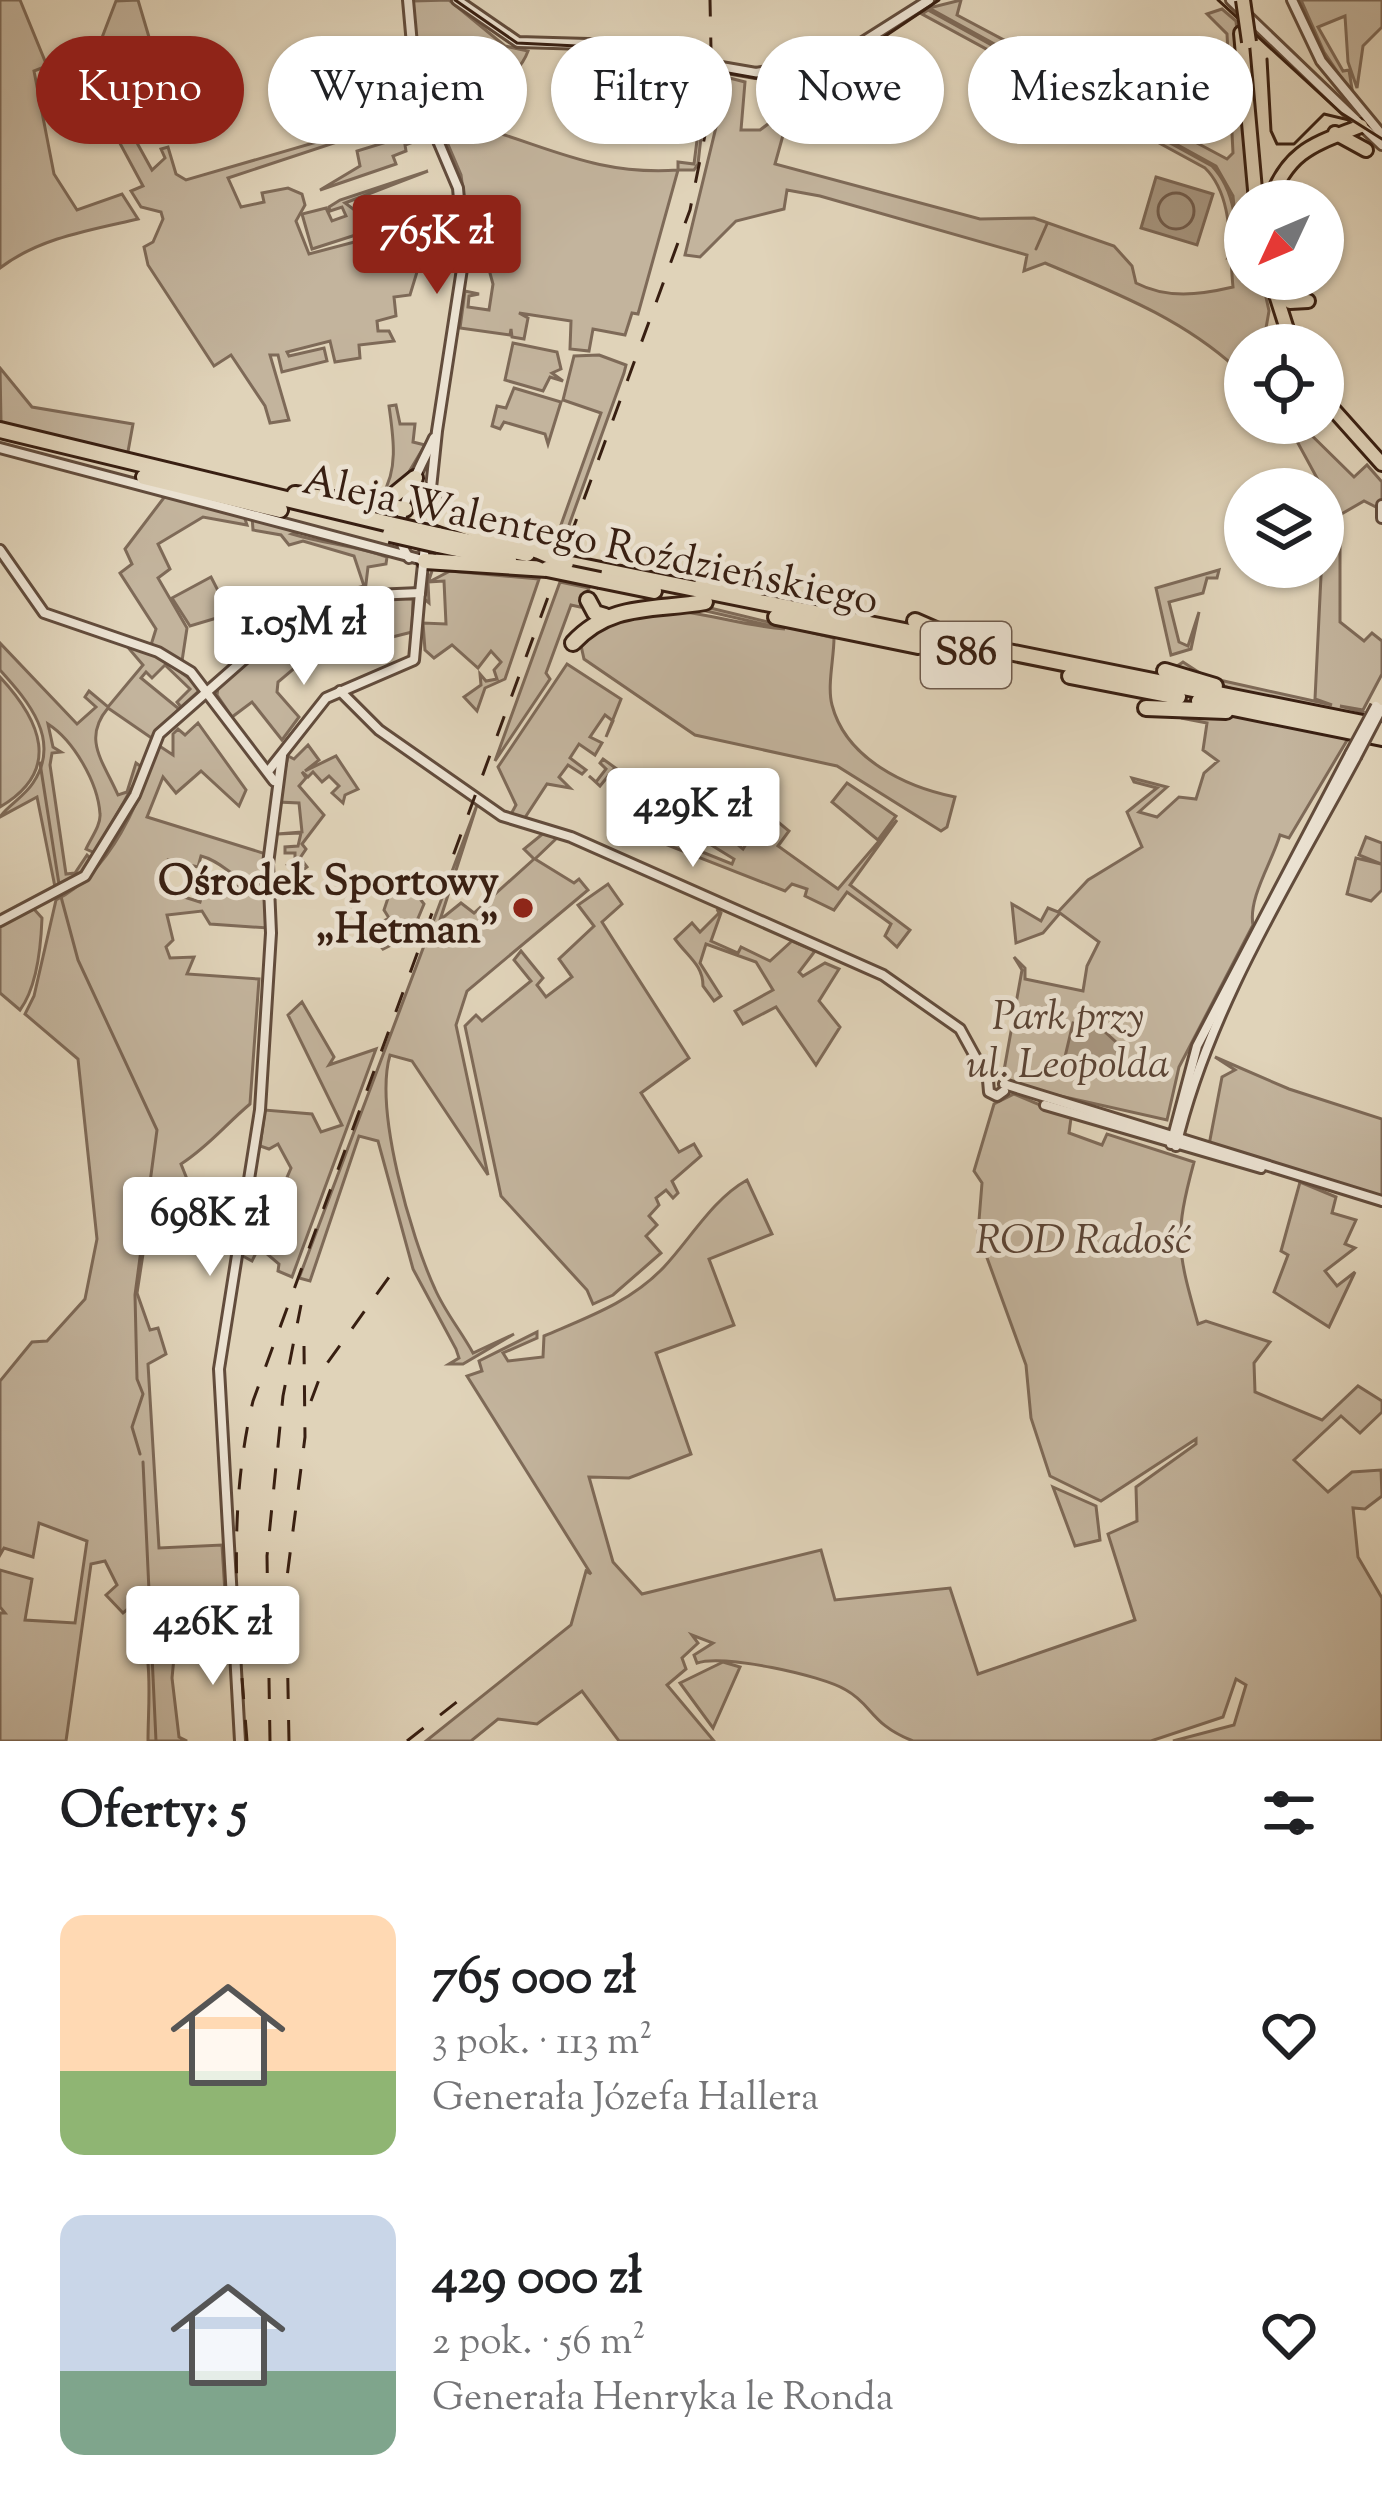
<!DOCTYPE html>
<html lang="pl">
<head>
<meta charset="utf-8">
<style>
  :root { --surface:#fff; --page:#f2f2f2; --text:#202124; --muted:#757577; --accent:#8f2418 }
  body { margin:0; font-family:"Sorts Mill Goudy",serif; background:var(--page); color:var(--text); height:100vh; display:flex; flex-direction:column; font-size:45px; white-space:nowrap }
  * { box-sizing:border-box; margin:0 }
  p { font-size:39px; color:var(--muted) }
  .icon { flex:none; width:66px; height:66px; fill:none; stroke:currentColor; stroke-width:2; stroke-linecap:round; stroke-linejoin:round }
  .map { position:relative; height:1741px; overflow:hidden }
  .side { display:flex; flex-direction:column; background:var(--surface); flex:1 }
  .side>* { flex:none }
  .guide { position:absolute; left:36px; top:36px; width:1311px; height:108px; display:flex; gap:24px }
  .needle { width:78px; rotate:226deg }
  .fabs { position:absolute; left:1224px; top:180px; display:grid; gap:24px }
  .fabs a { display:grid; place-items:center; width:120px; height:120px; border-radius:50%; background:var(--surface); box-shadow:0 3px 9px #0004; font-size:60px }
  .price { position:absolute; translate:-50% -102px; padding:0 27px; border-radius:12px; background:#fff; color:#222; font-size:39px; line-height:78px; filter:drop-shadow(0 3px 6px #0008) }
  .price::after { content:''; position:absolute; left:50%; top:72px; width:36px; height:27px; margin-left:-18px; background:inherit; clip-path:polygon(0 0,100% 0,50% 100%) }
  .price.current { background:var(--accent); color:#fff }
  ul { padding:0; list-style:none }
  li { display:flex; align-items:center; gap:36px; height:300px; padding:0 60px }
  li span { display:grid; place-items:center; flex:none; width:336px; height:240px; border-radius:24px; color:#555 }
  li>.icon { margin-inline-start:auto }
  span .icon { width:144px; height:144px; fill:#fffc; stroke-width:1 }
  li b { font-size:51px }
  h2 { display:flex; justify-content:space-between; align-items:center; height:144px; padding:0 60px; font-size:51px }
  .chip { padding:0 42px; border-radius:54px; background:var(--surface); box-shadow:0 3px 9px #0004; font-size:42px; line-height:108px }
  .chip.current { background:var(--accent); color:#fff }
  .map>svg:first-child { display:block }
</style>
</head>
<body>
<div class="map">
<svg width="1382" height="1741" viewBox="0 0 1382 1741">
  <rect width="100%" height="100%" fill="#e0d3b9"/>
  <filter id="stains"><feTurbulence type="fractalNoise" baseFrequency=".00167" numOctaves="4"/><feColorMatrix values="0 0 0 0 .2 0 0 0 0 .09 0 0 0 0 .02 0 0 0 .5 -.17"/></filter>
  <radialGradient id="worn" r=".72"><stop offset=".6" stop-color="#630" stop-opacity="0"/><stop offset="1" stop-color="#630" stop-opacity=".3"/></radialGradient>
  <g fill="#c3b49d" stroke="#7e6a58" stroke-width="3">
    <path d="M0,0H20L47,66L34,71L54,174L77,210L122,194L138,219C90,230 39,238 0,268Z"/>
    <polygon points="138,0 154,54 183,55 225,128 220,130 209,108 185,112 164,75 133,84 111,46 98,48 116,1"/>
    <path d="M449,0L505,46L528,51C516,85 475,89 464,123C543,143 592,176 678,170V162L694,164L704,85L682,68L708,74L698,164L694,170H678L638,314L632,313L625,335L593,329L589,351L570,349L571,321L519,313L528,318L524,339L512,337L511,329L510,335L460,328L465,291L479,294L469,296L468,307L489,310L493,284L485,255L499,241L480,216L467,219L461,175L441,128L448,124L437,122L420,88L413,1Z"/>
    <path d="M961,0L957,15L1227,159L1233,153L1227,34L1207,14L1222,9L1236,21L1254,201H1245V279H1262L1269,311L1263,345H1245V357L1237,359L1236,368C1180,317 1113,292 1045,263L1024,271L1027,255L820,196L787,190L784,209L736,221L700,257L685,255L717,123L718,75L745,82L741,130H760L800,100L808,111L785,128L775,164L980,219L1034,218L1114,246L1132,266L1136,283C1167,299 1199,295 1233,287C1229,249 1234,196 1205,168L922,14L928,10L1212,166C1233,188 1243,232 1228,258H1233L1241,280L1233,196L1216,166L929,8Z"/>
    <polygon points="1301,0 1382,0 1382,27 1363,46 1357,88 1348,62 1345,16 1318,27 1343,71 1349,70 1353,95 1324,52"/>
    <polygon points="425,119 426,127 390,136 385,126 228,178 241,207 264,202 262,193 288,188 302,194 305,205 296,221 309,254 358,241 364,254 406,239 406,254 417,272 410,295 394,297 396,316 377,321 378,331 389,331 394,341 359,345 360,358 335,362 330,341 287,352 289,356 324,348 327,361 282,372 278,355 270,355 289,420 270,423 265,406 231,355 214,366 148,265 144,247 153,242 163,219 161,212 141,207 131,191 143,186 116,136 131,132 152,170 165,158 161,149 168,147 176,174 186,180 351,132 352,125"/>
    <polygon points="429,129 434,145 429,136 405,145 406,151 393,156 396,164 320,190 360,166 357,151"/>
    <polygon points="428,171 345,203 360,214 389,202 385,207 391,207 396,222 312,249 302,214 326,208 332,221 346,216 342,207 330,211 329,207 340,200"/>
    <polygon points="513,343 557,352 561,369 552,373 563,381 550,377 543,391 505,380"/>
    <polygon points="599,355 626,365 624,373 560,550 552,550 601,413 563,400 574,356"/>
    <polygon points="0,368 32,407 133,424 127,457 1,422"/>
    <polygon points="514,388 561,402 548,444 545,434 504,422 500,429 492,426 497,406 506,408"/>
    <path d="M396,405L400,424H415L413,442L425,445L397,492L383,503L367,500L369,494L382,495C399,469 393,435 389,406Z"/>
    <polygon points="1287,423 1299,423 1354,477 1367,465 1382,482 1382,503 1376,507 1364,501 1331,520 1323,489"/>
    <polygon points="166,495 244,516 247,525 203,517 158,544 170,569 158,578 187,628 182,661 151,645 156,629 120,573 132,564 125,549"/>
    <path d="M252,516L297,532L292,534C325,544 353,545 387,557L386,564L368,567L365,592L316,602L315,593L320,598L364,586L354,556L303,541L289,545L281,535L253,530Z"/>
    <polygon points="1340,528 1340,622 1364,641 1372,633 1382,641 1382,674 1363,710 1340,706 1363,712 1360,718 1235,690 1174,668 1183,662 1206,677 1332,705 1315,699 1323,535"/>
    <polygon points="1219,570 1217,578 1207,578 1203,593 1169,602 1179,642 1188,646 1199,612 1191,649 1171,655 1156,588"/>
    <polygon points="432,571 427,583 450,571 539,579 505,679 485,688 477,711 464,697 481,685 480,674 486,681 497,679 494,670 501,662 491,651 478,668 452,645 434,658 425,650 423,623 446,624 444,581 428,582 429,603 423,598"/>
    <polygon points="211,577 230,614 190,626 172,598"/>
    <polygon points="560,582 589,588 580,607 571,605 546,673 550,679 495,761"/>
    <path d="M371,596L413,599L412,632L349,648L341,612L299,623L288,634L303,661L278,682L277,692L299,717L282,740L252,702L232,717L217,695L218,687C266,644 305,605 371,596Z"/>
    <path d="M702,606L834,638C834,658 827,686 832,705C846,759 906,787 955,797L947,827L941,831L837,766L695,735L584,659L580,641C659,586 703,622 785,629L693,608Z"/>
    <path d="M0,643L77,724L96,707L85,697L89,691L108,707L143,665L125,644L158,655L202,688L181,707L177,702L190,689L165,665L152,678L146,672L141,678L179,709L153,739L108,708C82,739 103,761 118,795L127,792L136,763L143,768L95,853L86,849C91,838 101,825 100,814C98,782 73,740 48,724L53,747L61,752L52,753L50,765L66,874L75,873L87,855L92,860L81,875L52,893L47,892L55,887L37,797L0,817C7,806 24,797 33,783C62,740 28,701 0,670Z"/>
    <polygon points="567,664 621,699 606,737 613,721 605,715 590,737 602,743 595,755 579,744 570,758 586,770 582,774 568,765 559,777 570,788 547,784 524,819 510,816 516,805 498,767"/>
    <path d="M0,677C40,720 63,770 0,807Z"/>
    <path d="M1230,713L1349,737L1289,838L1280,835C1272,862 1248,898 1253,925L1179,1067L1167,1120L1007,1084L1003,1076L1022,970L1014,957L1025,968V979L1083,991L1087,966L1099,942L1060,913L1043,933L1016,943L1012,904L1041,921L1048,908L1058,912L1088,880L1142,847L1127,812L1157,788L1134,782L1132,778L1167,787L1139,812L1157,817L1179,797L1196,799L1204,773L1218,761L1203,750L1207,723L1181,718Z"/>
    <path d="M198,723L246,790L239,806L201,771L176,793L163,777L147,817L266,854V885C236,886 226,862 201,856L198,867L168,860L159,889L200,902L208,875L254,893L266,892L268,928L210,924L202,911L167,915L173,940L166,947L170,958L194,957L187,974L259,979L250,1104C225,1125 209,1146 181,1164L189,1184L149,1215L137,1293L150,1330L158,1328L166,1354L148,1364L159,1548L222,1545L227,1625L176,1637L172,1678L179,1737L187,1741H148C148,1696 156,1645 129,1608L123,1613L106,1595L117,1585L105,1561L91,1564L66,1741H0V1613H5L0,1607V1570L32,1579L25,1620L75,1623L87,1541L39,1523L33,1557L4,1548L0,1555V1381L32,1342L47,1341L85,1299L97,1239L78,1059L25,1014L34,996L56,900C111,872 140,801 158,745L173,755V734L178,729L185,735Z"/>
    <polygon points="308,745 319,760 305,771 336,756 358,789 345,795 343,803 332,793 339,786 329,776 322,782 313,772 308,777 302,772 306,778 299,786 324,815 302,844 306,849 300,858 307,867 299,873 288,865 295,862 295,853 285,853 285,847 298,846 301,833 277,834 302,832 299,803 278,802 288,756 294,759"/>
    <polygon points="603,759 660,800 644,821 667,838 732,864 734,859 703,840 715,826 743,849 766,812 789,831 778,846 838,889 897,820 850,885 910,930 897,947 885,936 891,924 847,892 834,910 805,896 807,889 792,884 785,891 634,832 642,823 630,811 638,800 628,810 614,798 626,784 638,799 613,770 600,786 589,776 596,782 606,769 600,763"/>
    <polygon points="847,783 896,816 878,840 832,802"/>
    <path d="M477,805L440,920L461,903L474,913L534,859L524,849L545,832L559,836L535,859L574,883L579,879L588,890L467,991L456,1025L488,1175L412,1061L390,1055C374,1110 411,1237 435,1289C445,1312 461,1331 473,1353L514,1334L463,1364H449L459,1358L456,1349L413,1269L378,1141L359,1136L310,1281L299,1278Z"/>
    <polygon points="1366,837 1382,843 1382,890 1371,901 1347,894 1356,858 1381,864 1359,855"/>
    <polygon points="408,883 424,904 411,935 383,949 368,930 389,918 384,910 390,892"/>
    <polygon points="608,884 622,904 602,922 689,1058 641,1093 679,1152 694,1144 701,1156 672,1181 678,1193 673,1198 666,1190 656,1198 659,1205 649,1216 657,1225 646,1236 661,1253 613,1295 593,1304 587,1290 501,1196 465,1026 476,1015 482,1021 531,981 514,960 521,951 543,978 537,985 546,997 572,977 559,959 594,926 578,905"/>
    <path d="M33,908L42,918C41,946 37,987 20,1010L0,993V923Z"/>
    <path d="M717,909L721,913L711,941L738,953L741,947L770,961L792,941L815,951L799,972L803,976L825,963L839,969L819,1001L840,1027L816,1065L776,1007L743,1024L735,1011L773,990L756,962L706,944L700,963L721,996L714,1001L703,986C703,965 688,957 675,939L692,923L700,932L719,913Z"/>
    <polygon points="302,1002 334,1057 329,1065 376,1049 292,1277 278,1271 279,1264 259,1247 252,1261 239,1254 251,1181 275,1205 291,1168 278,1144 269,1149 260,1146 265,1110 312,1114 321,1132 342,1125 288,1015"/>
    <polygon points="1215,1057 1289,1089 1382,1119 1382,1198 1209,1145 1222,1077 1235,1070"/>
    <path d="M1014,1094L1071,1118L1069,1133L1102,1145L1107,1134L1194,1162C1174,1236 1177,1250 1198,1324L1206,1321L1270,1342L1254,1363L1255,1392L1322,1420L1358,1386L1382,1401V1412L1360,1433L1341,1416L1294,1460L1328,1492L1352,1472L1381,1470L1382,1496L1365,1509L1353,1508L1358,1557L1382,1598V1741H1173L1234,1725L1246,1685L1236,1679L1223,1717L1151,1741H913C870,1724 873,1705 846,1690C821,1675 723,1654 697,1663L694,1655L713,1643L692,1635L698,1643L682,1658L686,1669L667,1685L714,1741H619L582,1691L537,1724L498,1719L471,1741H426L571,1625L586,1571L591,1574L467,1376L482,1371L479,1361L537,1332V1338L503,1353L508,1361L543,1357L544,1336C588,1317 631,1302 664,1267C691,1238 713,1199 747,1180L772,1234L709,1259L734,1325L656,1353L691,1454L629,1478L589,1477L613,1562L642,1594L821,1550L835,1600L950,1588L978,1674L1135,1620L1108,1534L1137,1521L1136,1487L1196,1444V1439L1101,1501L1050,1476L1031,1418L1026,1365L978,1233L982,1183L974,1171L994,1104Z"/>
    <polygon points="1300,1182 1336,1197 1332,1213 1356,1220 1345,1244 1355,1248 1325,1271 1337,1286 1355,1272 1329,1327 1274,1292 1288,1255 1281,1251"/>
    <polygon points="1053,1487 1096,1506 1100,1540 1075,1546"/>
    <polygon points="723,1662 740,1667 713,1728 680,1683"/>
  </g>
  <g fill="#a79680" stroke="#7b6654" stroke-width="3">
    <polygon points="1156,177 1213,194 1197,245 1141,228"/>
    <polygon points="1073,1023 1104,1031 1117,1043 1118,1069 1100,1074 1064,1061"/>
  </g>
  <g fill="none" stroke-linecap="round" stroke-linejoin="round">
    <circle stroke="#705a49" stroke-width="3" cx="1176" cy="211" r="18"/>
    <g stroke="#7b6654" stroke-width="3">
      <polyline points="1036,249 1047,224"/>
      <polyline points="40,763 59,884"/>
      <polyline points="60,893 78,960 157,1130 135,1295 137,1379 143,1394 132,1427 140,1454"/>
      <polyline points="143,1462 156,1741"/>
    </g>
    <g stroke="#624c3c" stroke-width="14">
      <g id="minor">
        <polyline points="408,0 416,89 458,188 464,256 437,431 420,593"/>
        <polyline points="457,0 518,42 588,44 756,73 836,59 929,0"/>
        <polyline points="1231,0 1382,145"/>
        <polyline points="1292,0 1321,61 1382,135"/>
        <polyline points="0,448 423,560"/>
        <polyline points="1382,505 1382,518"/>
        <polyline points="0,550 44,613 158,652 191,672 274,781"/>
        <path d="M409,558C384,526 420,469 434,438"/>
        <polyline points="340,691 379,730 502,816 571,837 883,975 960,1029 988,1080 989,1092 997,1096 1004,1091"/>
        <polyline points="270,769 326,698 414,660 420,592"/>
        <polyline points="0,921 85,876 135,795 159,734 291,618 351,596 420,593"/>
        <polyline points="1004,1084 1382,1201"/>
        <polyline points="1045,1105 1261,1168"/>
        <polyline points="1171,1144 1197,1046 1350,754"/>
        <path d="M1176,1146C1209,1007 1289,882 1356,757"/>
        <polyline points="240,1741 219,1369 260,1110 271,933 268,864 282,756"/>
      </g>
    </g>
    <g stroke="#381f12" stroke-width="18">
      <g id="major">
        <polyline points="1241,33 1256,201"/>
        <polyline points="1335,133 1366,150"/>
        <path d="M1270,201C1289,149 1316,144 1361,126"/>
        <polyline points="1271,279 1292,345"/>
        <polyline points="1276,286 1290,302 1308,301"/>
        <polyline points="1323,398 1382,464"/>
      </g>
    </g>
    <g stroke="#381f12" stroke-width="20">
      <g id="highway">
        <polyline points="0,430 390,524"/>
        <polyline points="144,477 280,510"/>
        <polyline points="429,492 443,516"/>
        <polyline points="295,494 405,509"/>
        <polyline points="382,505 415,478"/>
        <polyline points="426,513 539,551"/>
        <polyline points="438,535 527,554"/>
        <polyline points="438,545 509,560"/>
        <polyline points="425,561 547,569"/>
        <polyline points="566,563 1382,727"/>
        <polyline points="600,580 654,591"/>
        <polyline points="702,584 758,589"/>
        <polyline points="588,600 595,613 605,616"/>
        <polyline points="776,617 918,646"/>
        <polyline points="915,621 947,635"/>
        <path d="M573,643C611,602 655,611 705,602"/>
        <polyline points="1165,671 1215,686"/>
        <polyline points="1070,676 1178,697"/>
        <polyline points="1199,701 1382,738"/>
        <polyline points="1146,708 1226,711"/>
      </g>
    </g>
    <use href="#minor" stroke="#ebe2d2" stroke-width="8"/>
    <use href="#major" stroke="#e0d3b9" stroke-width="12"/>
    <use href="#highway" stroke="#e0d3b9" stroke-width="14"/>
    <g stroke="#381f12" stroke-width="3">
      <polyline points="455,0 517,43 577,46 756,78 806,74 854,57 939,0"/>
      <polyline points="1218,0 1341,113 1382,139"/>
      <polyline points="1267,59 1271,131 1277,144 1294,144 1324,114 1349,120"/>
    </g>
    <g stroke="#381f12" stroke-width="3" stroke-dasharray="21 21" stroke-linecap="butt">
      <polyline points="311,1401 323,1369 397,1266"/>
      <path d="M247,1741C238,1626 226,1514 253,1401L690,210L712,100L710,0"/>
      <polyline points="270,1741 267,1556 283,1396 301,1305"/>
      <polyline points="289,1741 286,1585 305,1437 304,1346"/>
      <polyline points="407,1741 458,1701"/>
    </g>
    <g stroke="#624c3c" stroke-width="14" stroke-linecap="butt">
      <g id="minor-bridge">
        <polyline points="1350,754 1376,706"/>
        <polyline points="1356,757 1381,709"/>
      </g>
    </g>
    <g stroke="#381f12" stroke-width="18" stroke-linecap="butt">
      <polyline id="major-bridge" points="1243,0 1249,42"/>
    </g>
    <g stroke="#381f12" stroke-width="20" stroke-linecap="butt">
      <g id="highway-bridge">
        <polyline points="390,524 438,535"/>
        <polyline points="390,534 438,545"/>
        <polyline points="539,551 566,563"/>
        <polyline points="547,569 600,580"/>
      </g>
    </g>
    <use href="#minor-bridge" stroke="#ebe2d2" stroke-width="8"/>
    <use href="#major-bridge" stroke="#e0d3b9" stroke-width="12"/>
    <use href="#highway-bridge" stroke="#e0d3b9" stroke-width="14"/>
  </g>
  <circle fill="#8f2418" stroke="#ebe2d2" stroke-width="4.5" cx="523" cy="908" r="12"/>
  <g text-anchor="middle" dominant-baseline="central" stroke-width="10" stroke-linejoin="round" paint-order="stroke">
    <rect fill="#ebe2d2" stroke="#6e5a4c" stroke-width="3" x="921" y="622" width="90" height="66" rx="9"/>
    <g font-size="39" font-weight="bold" fill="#381f12">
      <text x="966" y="655">S86</text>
    </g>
    <g font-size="42" fill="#381f12" stroke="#ebe2d2">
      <text transform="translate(590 543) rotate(12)">Aleja Walentego Roździeńskiego</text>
    </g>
    <g font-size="42" font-weight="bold" fill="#381f12" stroke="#ebe2d2" text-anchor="end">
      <text x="499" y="884">Ośrodek Sportowy<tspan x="499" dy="48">„Hetman”</tspan></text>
    </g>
    <g font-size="42" font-style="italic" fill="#5b4435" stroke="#ebe2d2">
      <text x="1068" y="1019">Park przy<tspan x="1068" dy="48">ul. Leopolda</tspan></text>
      <text x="1084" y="1243">ROD Radość</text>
    </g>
  </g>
  <rect width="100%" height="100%" filter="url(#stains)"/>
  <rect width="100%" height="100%" fill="url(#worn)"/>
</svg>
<div class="fabs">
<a><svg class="needle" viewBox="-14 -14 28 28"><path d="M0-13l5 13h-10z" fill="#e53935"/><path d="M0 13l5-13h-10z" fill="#757577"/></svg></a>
<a><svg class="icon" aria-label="locate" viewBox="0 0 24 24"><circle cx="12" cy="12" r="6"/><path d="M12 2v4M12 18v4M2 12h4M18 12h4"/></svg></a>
<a><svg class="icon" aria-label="layers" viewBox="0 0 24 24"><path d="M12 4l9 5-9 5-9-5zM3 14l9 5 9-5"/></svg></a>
</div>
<b class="price current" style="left:437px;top:297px">765K zł</b>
<b class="price" style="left:304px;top:688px">1.05M zł</b>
<b class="price" style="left:693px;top:870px">429K zł</b>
<b class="price" style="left:210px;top:1279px">698K zł</b>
<b class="price" style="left:213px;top:1688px">426K zł</b>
<div class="guide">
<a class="chip current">Kupno</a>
<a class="chip">Wynajem</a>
<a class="chip">Filtry</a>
<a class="chip">Nowe</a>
<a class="chip">Mieszkanie</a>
</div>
</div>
<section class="side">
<h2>Oferty: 5<svg class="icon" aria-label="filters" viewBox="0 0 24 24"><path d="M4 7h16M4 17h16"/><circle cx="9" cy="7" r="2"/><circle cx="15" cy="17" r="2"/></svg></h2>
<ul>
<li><span style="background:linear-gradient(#ffd9b3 65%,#8fb573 0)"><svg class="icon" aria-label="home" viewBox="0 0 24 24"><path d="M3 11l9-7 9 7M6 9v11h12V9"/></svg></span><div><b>765 000 zł</b><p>3 pok. · 113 m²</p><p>Generała Józefa Hallera</p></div><svg class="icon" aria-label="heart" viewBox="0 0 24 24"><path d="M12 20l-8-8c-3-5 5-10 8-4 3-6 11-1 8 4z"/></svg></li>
<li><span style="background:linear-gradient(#c9d6e8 65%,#7fa58c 0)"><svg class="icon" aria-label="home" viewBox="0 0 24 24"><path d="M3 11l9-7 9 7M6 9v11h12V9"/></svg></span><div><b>429 000 zł</b><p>2 pok. · 56 m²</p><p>Generała Henryka le Ronda</p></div><svg class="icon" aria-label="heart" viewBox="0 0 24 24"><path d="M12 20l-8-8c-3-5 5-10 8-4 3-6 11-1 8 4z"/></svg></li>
</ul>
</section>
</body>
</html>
